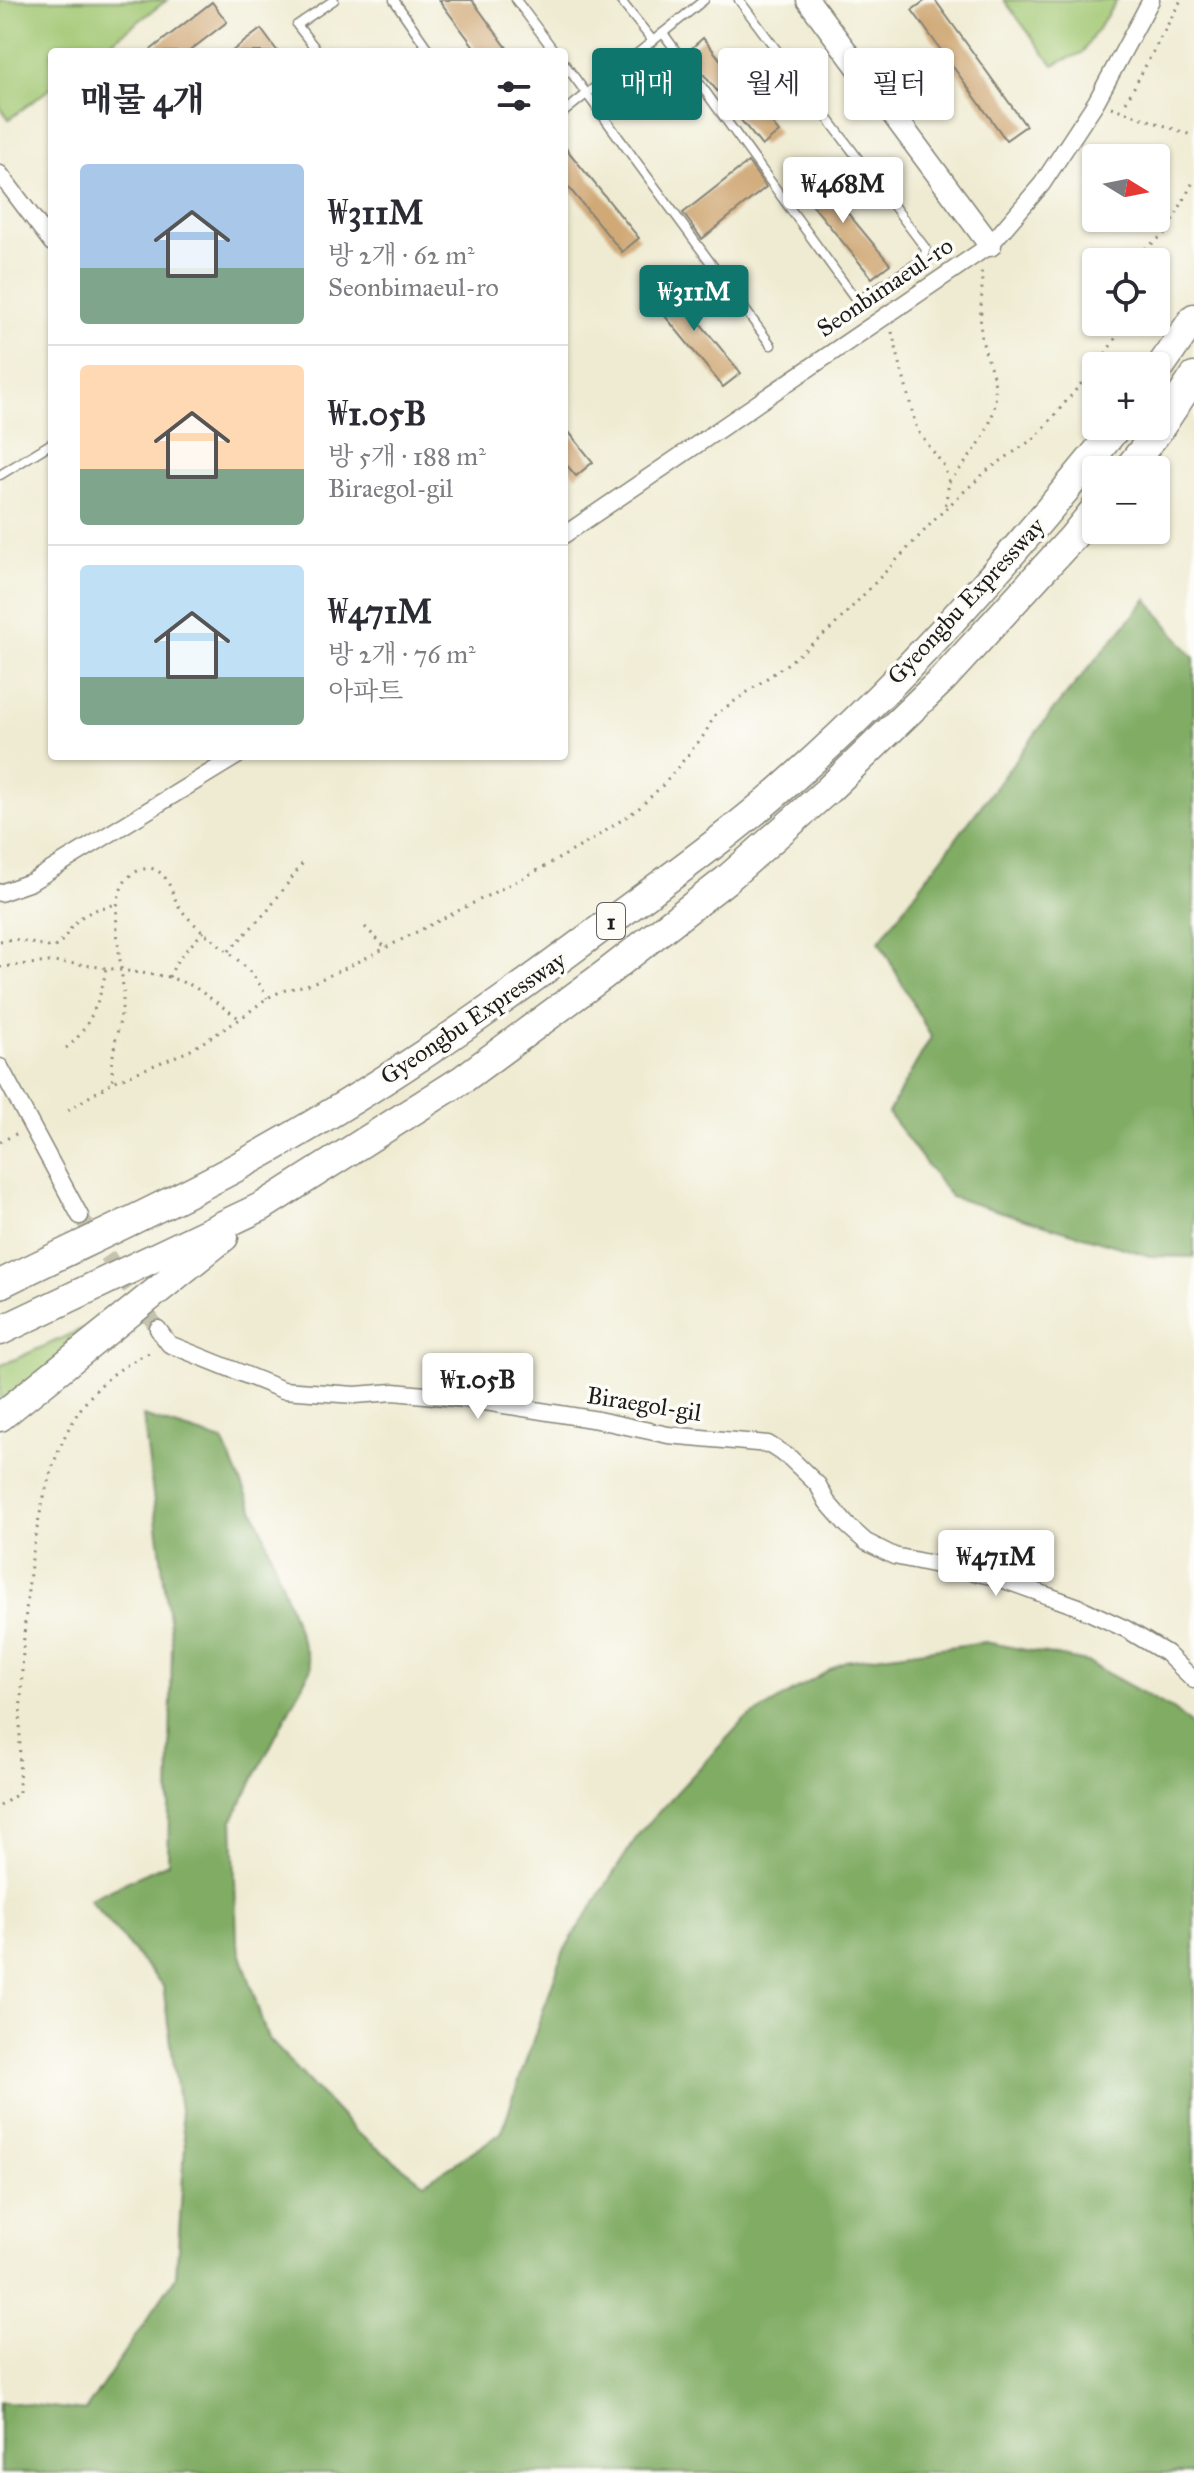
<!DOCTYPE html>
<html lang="ko">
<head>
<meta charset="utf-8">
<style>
  :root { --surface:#fff; --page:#f7f7f7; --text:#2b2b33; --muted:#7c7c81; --line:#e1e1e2; --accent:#0f766e }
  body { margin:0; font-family:"IM FELL Great Primer","Noto Serif KR",serif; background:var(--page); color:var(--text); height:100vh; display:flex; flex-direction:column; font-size:30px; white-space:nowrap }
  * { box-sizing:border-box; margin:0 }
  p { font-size:26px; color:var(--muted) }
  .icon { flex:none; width:44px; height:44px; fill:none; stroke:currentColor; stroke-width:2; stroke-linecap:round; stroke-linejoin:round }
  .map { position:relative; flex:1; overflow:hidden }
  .drawer { position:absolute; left:48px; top:48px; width:520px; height:712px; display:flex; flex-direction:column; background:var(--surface); border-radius:8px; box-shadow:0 2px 6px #0004 }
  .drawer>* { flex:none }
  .guide { position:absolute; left:592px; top:48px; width:482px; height:72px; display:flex; gap:16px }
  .needle { width:52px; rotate:100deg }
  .tools { position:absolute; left:1082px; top:144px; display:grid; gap:16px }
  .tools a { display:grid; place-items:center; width:88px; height:88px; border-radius:8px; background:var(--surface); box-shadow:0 2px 6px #0004; font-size:40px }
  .price { position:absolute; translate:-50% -68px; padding:0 18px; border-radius:8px; background:#fff; color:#222; font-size:26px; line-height:52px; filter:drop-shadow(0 2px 4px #0008) }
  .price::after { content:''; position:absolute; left:50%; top:48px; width:24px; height:18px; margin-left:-12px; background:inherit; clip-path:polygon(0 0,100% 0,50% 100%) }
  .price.active { background:var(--accent); color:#fff }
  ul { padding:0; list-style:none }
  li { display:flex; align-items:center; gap:24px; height:200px; padding:0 32px }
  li+li { border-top:2px solid var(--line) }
  li span { display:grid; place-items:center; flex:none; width:224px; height:160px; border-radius:8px; color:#555 }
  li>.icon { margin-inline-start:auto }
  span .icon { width:96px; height:96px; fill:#fffc; stroke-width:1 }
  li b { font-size:34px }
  h2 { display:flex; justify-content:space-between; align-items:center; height:96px; padding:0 32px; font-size:34px }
  .pill { padding:0 28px; border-radius:8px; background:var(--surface); box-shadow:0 2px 6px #0004; font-size:28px; line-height:72px }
  .pill.active { background:var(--accent); color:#fff }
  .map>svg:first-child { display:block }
</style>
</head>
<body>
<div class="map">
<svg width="1194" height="2473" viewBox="0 0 1194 2473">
  <rect width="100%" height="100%" fill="#fdfcf7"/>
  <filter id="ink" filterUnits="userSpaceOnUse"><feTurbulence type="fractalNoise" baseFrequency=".0125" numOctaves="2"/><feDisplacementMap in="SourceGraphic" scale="16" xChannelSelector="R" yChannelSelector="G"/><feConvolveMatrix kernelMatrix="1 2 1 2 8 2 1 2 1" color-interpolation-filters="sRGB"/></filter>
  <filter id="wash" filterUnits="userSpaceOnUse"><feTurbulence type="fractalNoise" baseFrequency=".006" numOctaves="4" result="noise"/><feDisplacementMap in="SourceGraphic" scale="32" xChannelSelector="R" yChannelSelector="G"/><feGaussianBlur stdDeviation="1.8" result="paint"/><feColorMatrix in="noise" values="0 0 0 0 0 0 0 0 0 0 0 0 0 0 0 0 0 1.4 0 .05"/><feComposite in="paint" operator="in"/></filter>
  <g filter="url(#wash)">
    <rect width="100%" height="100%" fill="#efebd2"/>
    <g fill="#a1c772" stroke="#5e7247" stroke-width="2">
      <polygon points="0,0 167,0 98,52 52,52 52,87 9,119 0,107"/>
      <polygon points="1004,0 1117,0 1082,53 1053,65"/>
      <polygon points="93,1324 95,1331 0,1405 0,1366"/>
    </g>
    <g fill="#80ac64" stroke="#4e6440" stroke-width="2">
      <polygon points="1147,599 1194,658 1194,1257 1150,1256 951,1197 888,1113 931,1037 879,941 1054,709"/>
      <polygon points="143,1416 223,1441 263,1531 311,1668 233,1819 237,1941 267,2037 356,2132 424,2183 501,2133 564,1950 640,1832 743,1721 845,1661 985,1642 1087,1662 1174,1710 1194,1728 1194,2473 0,2473 0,2401 85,2411 176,2276 185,2146 163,1986 89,1899 168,1863 172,1643"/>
    </g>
    <g id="blocks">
      <g fill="#d0a977">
        <polygon points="439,0 472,0 510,52 478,52"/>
        <polygon points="926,0 935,0 1026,126 1006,140 912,10"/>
        <polygon points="212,2 227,22 188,52 148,52"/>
        <polygon points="261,29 278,52 231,52"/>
        <polygon points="703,38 779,132 762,146 686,53"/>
        <polygon points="564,146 639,238 622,252 564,182"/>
        <polygon points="748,162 766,187 702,239 683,213"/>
        <polygon points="813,171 890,264 872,278 796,185"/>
        <polygon points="664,279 741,373 723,387 647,294"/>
        <polygon points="564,426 593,462 576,476 564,462"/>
      </g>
    </g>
  </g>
  <g filter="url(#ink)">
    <use href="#blocks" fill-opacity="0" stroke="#868477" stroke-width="2"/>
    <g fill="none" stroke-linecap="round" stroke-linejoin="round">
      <polyline stroke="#c5c2ae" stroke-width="16" stroke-dasharray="16 8" stroke-linecap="butt" points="80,1216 158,1329"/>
      <g stroke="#868477" stroke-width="11">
        <g id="lane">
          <polyline points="394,0 430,52"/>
          <polyline points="516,0 555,52"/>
          <polyline points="620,0 653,41"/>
          <polyline points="663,33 857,301 924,259 926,249 739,0"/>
          <polyline points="318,52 297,25 334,0"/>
          <polyline points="564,63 771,345"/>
          <polyline points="564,112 704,0"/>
          <polyline points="0,475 52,443"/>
        </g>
      </g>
      <g stroke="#868477" stroke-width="19">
        <g id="street">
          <polyline points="0,174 52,243"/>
          <polyline points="564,535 990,245 1042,184 1096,102 1151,0"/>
          <polyline points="0,893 31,882 237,756"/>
          <polyline points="0,1067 80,1216"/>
          <polyline points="158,1329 169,1344 283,1390 355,1395 394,1392 466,1399 598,1420 668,1435 768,1444 790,1458 818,1485 827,1502 847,1525 866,1542 894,1556 996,1577 1076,1606 1126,1629 1166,1653 1194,1680"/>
        </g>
      </g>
      <g stroke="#868477" stroke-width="25">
        <polyline id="secondary" points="808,0 990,245"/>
      </g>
      <g stroke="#868477" stroke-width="31">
        <g id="highway">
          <polyline points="1156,373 1194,318"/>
          <polyline points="1127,470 1158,431 1194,377"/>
          <path d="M0,1284C83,1243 169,1205 250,1160C371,1094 486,1014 596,932C665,881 736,831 799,773C916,668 1019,548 1118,426"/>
          <polyline points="0,1331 263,1206 463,1079 604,975 726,880 828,790 943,679 1072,538 1096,508"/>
          <polyline points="0,1417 224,1237"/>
        </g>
      </g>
      <g stroke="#868477" stroke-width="3" stroke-dasharray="2 6" stroke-linecap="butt">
        <polyline points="1126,102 1181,0"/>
        <polyline points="1111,107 1194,136"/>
        <polyline points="1136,262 1145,249 1167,232 1194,180"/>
        <polyline points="892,332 917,430 944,466 949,482 945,507"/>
        <path d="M949,482C975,452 1004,418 993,376C989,361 983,349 981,333C979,313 984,290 981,270"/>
        <polyline points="365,927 385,947"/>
        <path d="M0,941L14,939L53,948C64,942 67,932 75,923C86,911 103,907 118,904"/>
        <polyline points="229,951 268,910 305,860"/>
        <polyline points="0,967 49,962 78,964 169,977 193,986 240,1019"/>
        <polyline points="169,977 178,959 204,931"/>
        <path d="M66,1048C88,1033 104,992 106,966"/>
        <path d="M113,1080C109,1052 121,1027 123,1000C126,964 94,873 150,868C172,873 170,897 183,912C210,944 249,958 267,998"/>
        <polyline points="68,1110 113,1082 189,1051 240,1019 267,998 282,991 310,984 348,967 542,868 592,840 638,809 664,784 704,735 715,715 787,664 833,627 945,509 989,469 1036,437 1102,359 1117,336 1121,322"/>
        <polyline points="0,1142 18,1133"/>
        <path d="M0,1806L19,1793C21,1689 19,1487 85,1403C104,1378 124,1365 151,1352"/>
      </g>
      <use href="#lane" stroke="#fff" stroke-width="8"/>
      <use href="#street" stroke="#fff" stroke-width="16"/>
      <use href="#secondary" stroke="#fff" stroke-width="22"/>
      <use href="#highway" stroke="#fff" stroke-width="28"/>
    </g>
  </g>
  <g text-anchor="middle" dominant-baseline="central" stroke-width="7" stroke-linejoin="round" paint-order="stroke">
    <rect fill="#fdfcf7" stroke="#605f5e" stroke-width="2" x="597" y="903" width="28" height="36" rx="6"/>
    <g font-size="22" font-weight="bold" fill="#1c1c1c">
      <text x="611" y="921">1</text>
    </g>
    <g font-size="24" fill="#1c1c1c" stroke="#fdfcf7">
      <text transform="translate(885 287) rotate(-34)">Seonbimaeul-ro</text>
      <text transform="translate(966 601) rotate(-47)">Gyeongbu Expressway</text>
      <text transform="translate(473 1018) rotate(-34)">Gyeongbu Expressway</text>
      <text transform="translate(644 1404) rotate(9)">Biraegol-gil</text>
    </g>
  </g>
</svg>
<div class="tools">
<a><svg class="needle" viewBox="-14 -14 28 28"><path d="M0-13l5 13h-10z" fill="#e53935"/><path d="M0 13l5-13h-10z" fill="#7c7c81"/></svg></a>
<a><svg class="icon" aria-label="locate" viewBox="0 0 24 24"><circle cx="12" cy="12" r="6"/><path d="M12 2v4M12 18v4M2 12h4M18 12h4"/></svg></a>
<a>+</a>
<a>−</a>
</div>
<b class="price" style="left:843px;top:225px">₩468M</b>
<b class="price active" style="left:694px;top:333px">₩311M</b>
<b class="price" style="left:478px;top:1421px">₩1.05B</b>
<b class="price" style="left:996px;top:1598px">₩471M</b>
<div class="guide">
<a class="pill active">매매</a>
<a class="pill">월세</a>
<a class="pill">필터</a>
</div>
<section class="drawer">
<h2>매물 4개<svg class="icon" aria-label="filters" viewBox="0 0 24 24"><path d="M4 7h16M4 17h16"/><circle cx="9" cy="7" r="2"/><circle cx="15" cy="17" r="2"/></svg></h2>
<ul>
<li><span style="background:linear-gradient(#a9c7e8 65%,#7fa58c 0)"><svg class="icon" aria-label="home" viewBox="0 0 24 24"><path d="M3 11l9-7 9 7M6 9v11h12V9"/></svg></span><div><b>₩311M</b><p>방 2개 · 62 m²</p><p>Seonbimaeul-ro</p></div></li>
<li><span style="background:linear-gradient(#ffd9b3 65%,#7fa58c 0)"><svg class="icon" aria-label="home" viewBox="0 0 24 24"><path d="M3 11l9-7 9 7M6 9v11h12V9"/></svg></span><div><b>₩1.05B</b><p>방 5개 · 188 m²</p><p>Biraegol-gil</p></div></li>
<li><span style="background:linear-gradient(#bfe0f5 70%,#7fa58c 0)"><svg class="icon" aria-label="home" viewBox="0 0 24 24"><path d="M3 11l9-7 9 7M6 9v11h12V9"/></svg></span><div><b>₩471M</b><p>방 2개 · 76 m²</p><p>아파트</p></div></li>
</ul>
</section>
</div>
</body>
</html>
